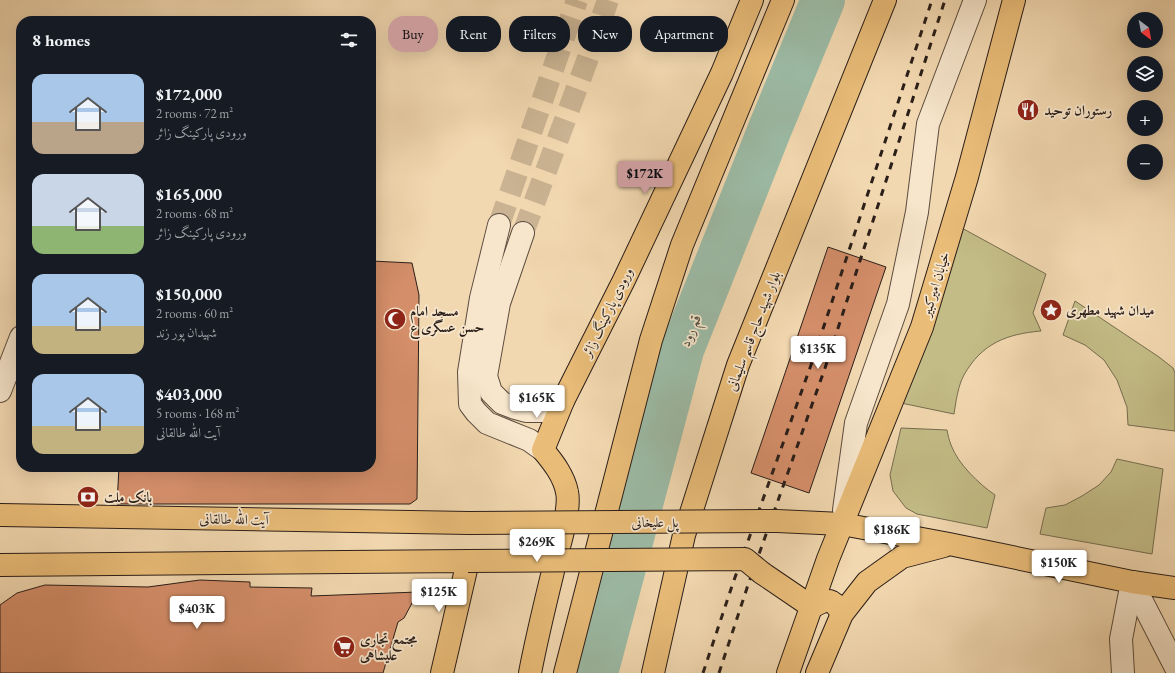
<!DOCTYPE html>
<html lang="en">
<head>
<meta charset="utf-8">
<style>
  :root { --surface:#171b24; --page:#20242c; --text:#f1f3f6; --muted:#9ea1a6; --accent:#c59692 }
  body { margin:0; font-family:"EB Garamond",Amiri,serif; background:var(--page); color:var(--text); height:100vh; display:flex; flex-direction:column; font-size:15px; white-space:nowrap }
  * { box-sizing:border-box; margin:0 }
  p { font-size:13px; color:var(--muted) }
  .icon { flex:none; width:22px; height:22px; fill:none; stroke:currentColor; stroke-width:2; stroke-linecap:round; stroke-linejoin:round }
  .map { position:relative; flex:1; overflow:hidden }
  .drawer { position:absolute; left:16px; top:16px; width:360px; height:456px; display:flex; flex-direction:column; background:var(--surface); border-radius:16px; box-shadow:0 4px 16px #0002 }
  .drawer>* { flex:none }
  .hud { position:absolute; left:388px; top:16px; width:380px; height:36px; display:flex; gap:8px }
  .needle { width:26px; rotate:148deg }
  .tools { position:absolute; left:1127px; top:12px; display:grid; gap:8px }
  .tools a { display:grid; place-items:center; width:36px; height:36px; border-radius:50%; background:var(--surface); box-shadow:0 4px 16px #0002; font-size:20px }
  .price { position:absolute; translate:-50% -34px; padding:0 9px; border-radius:4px; background:#fff; color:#222; font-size:13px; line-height:26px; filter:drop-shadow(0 1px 2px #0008) }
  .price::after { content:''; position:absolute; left:50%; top:24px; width:12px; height:9px; margin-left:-6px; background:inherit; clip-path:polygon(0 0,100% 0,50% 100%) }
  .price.on { background:var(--accent); color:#111 }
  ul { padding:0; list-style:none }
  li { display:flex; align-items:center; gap:12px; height:100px; padding:0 16px }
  li span { display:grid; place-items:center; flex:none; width:112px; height:80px; border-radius:12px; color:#555 }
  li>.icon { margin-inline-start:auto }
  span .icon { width:48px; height:48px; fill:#fffc; stroke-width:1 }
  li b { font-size:17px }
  h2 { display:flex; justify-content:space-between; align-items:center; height:48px; padding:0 16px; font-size:17px }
  .tag { padding:0 14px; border-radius:16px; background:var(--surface); box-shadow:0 4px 16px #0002; font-size:14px; line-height:36px }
  .tag.on { background:var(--accent); color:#111 }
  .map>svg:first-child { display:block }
</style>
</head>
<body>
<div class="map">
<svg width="1175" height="673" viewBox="0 0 1175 673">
  <rect width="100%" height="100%" fill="#f2d8b0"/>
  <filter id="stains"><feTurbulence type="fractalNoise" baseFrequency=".005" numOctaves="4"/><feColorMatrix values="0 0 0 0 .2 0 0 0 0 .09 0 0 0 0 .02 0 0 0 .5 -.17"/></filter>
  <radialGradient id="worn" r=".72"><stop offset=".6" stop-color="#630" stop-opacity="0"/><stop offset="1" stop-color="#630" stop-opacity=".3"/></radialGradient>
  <g fill="#c3bc86" stroke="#766d50">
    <path d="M960,227L1046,274L1033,313L1041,331C1007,334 982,343 964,375C958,386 956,401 954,414L901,403Z"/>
    <polygon points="1075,301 1159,357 1173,368 1175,373 1175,431 1128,425 1127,407 1117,380 1104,360 1085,345 1063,335"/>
    <path d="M901,428L947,430C948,435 949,440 951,445C958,464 979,484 995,495L987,528L917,514L906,508L893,491L890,475Z"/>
    <polygon points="1117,459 1163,469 1152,554 1040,534 1046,508 1065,505 1082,496 1099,485 1111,472"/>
  </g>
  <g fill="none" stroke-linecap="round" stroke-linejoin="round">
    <polyline stroke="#9cbba6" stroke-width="44" points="596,673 682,350 769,131 823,0"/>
  </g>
  <g fill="#d48e6a" stroke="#2a1e19">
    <polygon points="828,247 886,267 809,493 751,473"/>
    <polygon points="371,261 412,263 419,295 417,499 410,504 117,504 119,467 371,467"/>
    <polygon points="200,580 250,582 250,587 312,588 311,596 418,592 404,618 398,622 383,673 0,673 0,605 17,593 45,585 148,587"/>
  </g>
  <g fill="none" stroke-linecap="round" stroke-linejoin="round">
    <g stroke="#cab392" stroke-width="22" stroke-dasharray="22 11" stroke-linecap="butt">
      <polyline points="499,225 577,0"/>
      <polyline points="523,233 588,58 608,0"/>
    </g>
    <g stroke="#5c4c3f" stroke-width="24">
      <g id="minor">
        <polyline points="499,225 481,298 469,372 470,404 476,412 487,423 529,440 543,450"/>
        <polyline points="523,233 499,303 486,376 491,392 502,403 515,408 526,411 547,411 563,401"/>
        <polyline points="0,391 21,337"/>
        <polyline points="844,510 856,423 898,304 917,212 928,124 975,0"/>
        <polyline points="1132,582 1175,666"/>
        <polyline points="1123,673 1121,639 1132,582"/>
      </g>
    </g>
    <g stroke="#2a1e19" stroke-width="24">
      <g id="major">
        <polyline points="0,515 469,523"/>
        <polyline points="777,521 842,524 949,544 1132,582 1175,588"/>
        <polyline points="0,565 468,561 442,673"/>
        <path d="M762,573L812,607C828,598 833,598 842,614"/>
        <path d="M530,673C537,636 546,600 555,563C559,544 571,510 567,492C564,476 553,462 543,450L563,401L624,280L722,73L752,0"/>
        <polyline points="565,673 651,340 682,245 783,0"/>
        <polyline points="653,673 684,535 738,365 885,0"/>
        <polyline points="788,673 828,559 922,327 967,177 1014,0"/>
        <polyline points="817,673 842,614 867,582 902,557 944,546"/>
      </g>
    </g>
    <use href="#minor" stroke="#f7e6cc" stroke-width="22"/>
    <use href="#major" stroke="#e9bc78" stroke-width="22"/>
    <g stroke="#2a1e19" stroke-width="3" stroke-dasharray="7 7" stroke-linecap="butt">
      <polyline points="703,673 733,583 811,365 932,0"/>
      <polyline points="719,673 747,588 825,368 945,0"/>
    </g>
    <g stroke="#2a1e19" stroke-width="24" stroke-linecap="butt">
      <g id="major-bridge">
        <polyline points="469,523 777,521"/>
        <polyline points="468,561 745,559 762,573"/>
      </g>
    </g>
    <use href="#major-bridge" stroke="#e9bc78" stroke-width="22"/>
  </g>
  <defs>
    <g id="restaurant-disc" transform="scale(1.15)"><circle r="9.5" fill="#8f2418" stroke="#f7e6cc"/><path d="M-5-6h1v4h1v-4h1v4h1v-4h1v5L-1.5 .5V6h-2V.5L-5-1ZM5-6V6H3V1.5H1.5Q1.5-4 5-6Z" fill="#fff"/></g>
    <g id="sight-disc" transform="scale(1.15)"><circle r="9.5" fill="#8f2418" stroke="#f7e6cc"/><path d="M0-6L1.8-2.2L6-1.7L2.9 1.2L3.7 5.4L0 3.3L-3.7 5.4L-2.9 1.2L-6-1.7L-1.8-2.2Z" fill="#fff"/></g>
    <g id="mosque-disc" transform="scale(1.15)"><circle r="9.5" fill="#8f2418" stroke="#f7e6cc"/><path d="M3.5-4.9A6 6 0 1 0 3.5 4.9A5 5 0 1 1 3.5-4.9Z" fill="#fff"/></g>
    <g id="bank-disc" transform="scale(1.15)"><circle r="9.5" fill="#8f2418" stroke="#f7e6cc"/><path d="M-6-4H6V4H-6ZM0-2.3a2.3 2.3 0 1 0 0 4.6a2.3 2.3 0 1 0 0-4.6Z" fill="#fff"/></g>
    <g id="supermarket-disc" transform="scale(1.15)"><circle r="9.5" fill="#8f2418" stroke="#f7e6cc"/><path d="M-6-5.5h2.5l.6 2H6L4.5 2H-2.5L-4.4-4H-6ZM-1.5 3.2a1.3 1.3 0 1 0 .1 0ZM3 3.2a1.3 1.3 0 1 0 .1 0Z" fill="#fff"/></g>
  </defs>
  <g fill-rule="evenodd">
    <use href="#restaurant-disc" x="1028" y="110"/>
    <use href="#sight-disc" x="1051" y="310"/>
    <use href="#mosque-disc" x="395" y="319"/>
    <use href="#bank-disc" x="88" y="497"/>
    <use href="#supermarket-disc" x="344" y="647"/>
  </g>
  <g text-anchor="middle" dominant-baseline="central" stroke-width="3.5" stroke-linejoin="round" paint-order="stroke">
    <g font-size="14" font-weight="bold" fill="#2a1e19" stroke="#f7e6cc" text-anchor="start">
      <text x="1044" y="110">رستوران توحید</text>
      <text x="1066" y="310">میدان شهید مطهری</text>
      <text x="410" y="311">مسجد امام<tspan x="410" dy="16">حسن عسگری ع</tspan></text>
      <text x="104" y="497">بانک ملت</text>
      <text x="360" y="639">مجتمع تجاری<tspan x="360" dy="16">علیشاهی</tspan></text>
    </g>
    <g font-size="14" fill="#2a1e19" stroke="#f7e6cc">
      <text transform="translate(935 284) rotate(-73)">خیابان امیرکبیر</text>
      <text transform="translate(607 312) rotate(-64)">ورودی پارکینگ زائر</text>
      <text transform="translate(753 331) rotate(-69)">بلوار شهید حاج قاسم سلیمانی</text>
      <text transform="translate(234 519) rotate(1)">آیت الله طالقانی</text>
      <text x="655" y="522">پل علیخانی</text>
    </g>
    <g font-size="15" font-style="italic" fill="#4c4d43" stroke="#f7e6cc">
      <text transform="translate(690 330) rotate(-68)">قم رود</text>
    </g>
  </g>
  <rect width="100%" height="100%" filter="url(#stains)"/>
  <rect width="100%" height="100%" fill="url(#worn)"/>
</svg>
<div class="tools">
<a><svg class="needle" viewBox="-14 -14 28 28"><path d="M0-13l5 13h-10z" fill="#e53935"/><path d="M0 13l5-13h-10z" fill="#9ea1a6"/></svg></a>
<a><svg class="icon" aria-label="layers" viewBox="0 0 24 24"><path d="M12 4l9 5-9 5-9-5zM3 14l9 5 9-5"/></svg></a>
<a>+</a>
<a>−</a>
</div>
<b class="price on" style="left:645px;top:195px">$172K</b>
<b class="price" style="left:818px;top:370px">$135K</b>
<b class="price" style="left:537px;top:419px">$165K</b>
<b class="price" style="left:892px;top:551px">$186K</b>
<b class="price" style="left:537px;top:563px">$269K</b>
<b class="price" style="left:1059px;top:584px">$150K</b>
<b class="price" style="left:439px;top:613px">$125K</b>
<b class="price" style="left:197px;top:630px">$403K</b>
<div class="hud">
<a class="tag on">Buy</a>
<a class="tag">Rent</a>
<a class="tag">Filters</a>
<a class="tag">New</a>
<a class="tag">Apartment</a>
</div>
<section class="drawer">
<h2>8 homes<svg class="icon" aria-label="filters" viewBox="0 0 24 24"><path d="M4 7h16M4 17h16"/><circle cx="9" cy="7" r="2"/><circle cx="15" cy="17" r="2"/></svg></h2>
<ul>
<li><span style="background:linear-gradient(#a9c7e8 60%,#b9a48a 0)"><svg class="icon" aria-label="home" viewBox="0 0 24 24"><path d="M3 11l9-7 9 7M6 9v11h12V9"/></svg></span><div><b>$172,000</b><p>2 rooms · 72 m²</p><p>ورودی پارکینگ زائر</p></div></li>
<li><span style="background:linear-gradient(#c9d6e8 65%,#8fb573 0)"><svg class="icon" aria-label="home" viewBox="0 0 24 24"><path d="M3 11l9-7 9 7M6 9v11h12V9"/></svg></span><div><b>$165,000</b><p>2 rooms · 68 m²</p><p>ورودی پارکینگ زائر</p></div></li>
<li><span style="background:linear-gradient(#a9c7e8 65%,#c2b280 0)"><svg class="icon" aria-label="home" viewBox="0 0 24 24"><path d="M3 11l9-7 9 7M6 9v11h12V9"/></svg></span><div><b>$150,000</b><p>2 rooms · 60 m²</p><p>شهیدان پور زند</p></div></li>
<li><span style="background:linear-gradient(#a9c7e8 65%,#c2b280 0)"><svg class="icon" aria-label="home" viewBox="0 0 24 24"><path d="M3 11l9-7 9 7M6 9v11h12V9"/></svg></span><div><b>$403,000</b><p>5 rooms · 168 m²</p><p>آیت الله طالقانی</p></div></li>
</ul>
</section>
</div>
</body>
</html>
